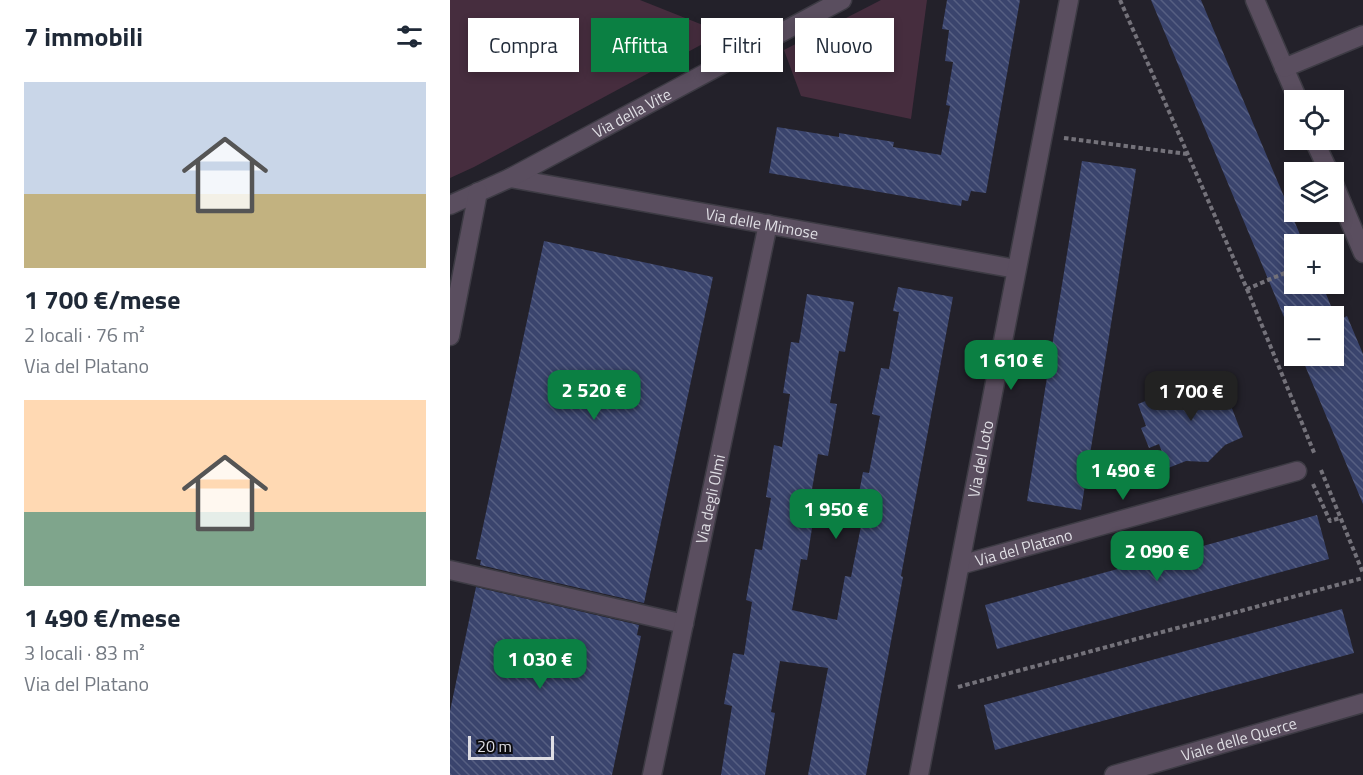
<!DOCTYPE html>
<html lang="it">
<head>
<meta charset="utf-8">
<style>
  :root { --surface:#fff; --page:#f6f6f7; --text:#1f2937; --muted:#747a83; --accent:#0b8043 }
  body { margin:0; font-family:"Titillium Web",sans-serif; background:var(--page); color:var(--text); height:100vh; display:flex; flex-direction:column; font-size:22px; white-space:nowrap }
  * { box-sizing:border-box; margin:0 }
  p { font-size:20px; color:var(--muted) }
  .icon { flex:none; width:33px; height:33px; fill:none; stroke:currentColor; stroke-width:2; stroke-linecap:round; stroke-linejoin:round }
  .map { position:relative; flex:1; overflow:hidden }
  .drawer { display:flex; flex-direction:column; background:var(--surface); width:450px }
  .drawer>* { flex:none }
  .guide { position:absolute; left:18px; top:18px; width:570px; height:54px; display:flex; gap:12px }
  .tools { position:absolute; left:834px; top:90px; display:grid; gap:12px }
  .tools a { display:grid; place-items:center; width:60px; height:60px; border-radius:0px; background:var(--surface); box-shadow:0 3px 9px #0003; font-size:30px }
  .scale { position:absolute; left:18px; bottom:15px; width:86px; box-sizing:border-box; padding-left:6px; border:3px solid #dfdee4; border-top:0; font-size:16px; line-height:21px; white-space:nowrap; color:#dfdee4; -webkit-text-stroke:4px #0c0c0f; paint-order:stroke }
  .price { position:absolute; translate:-50% -51px; padding:0 14px; border-radius:12px; background:var(--accent); color:#fff; font-size:20px; line-height:39px; filter:drop-shadow(0 2px 3px #0008) }
  .price::after { content:''; position:absolute; left:50%; top:36px; width:18px; height:14px; margin-left:-9px; background:inherit; clip-path:polygon(0 0,100% 0,50% 100%) }
  .price.selected { background:#222; color:#fff }
  ul { padding:0; list-style:none }
  li { display:grid; align-content:center; gap:12px; height:318px; padding:0 24px }
  li span { display:grid; place-items:center; height:186px; border-radius:0px; color:#555 }
  li>.icon { margin-inline-start:auto }
  span .icon { width:108px; height:108px; fill:#fffc; stroke-width:1 }
  li b { font-size:26px }
  h2 { display:flex; justify-content:space-between; align-items:center; height:72px; padding:0 24px; font-size:26px }
  .chip { padding:0 21px; border-radius:0px; background:var(--surface); box-shadow:0 3px 9px #0003; font-size:21px; line-height:54px }
  .chip.selected { background:var(--accent); color:#fff }
  main { display:flex; flex:1; min-height:0 }
  .map>svg:first-child { display:block }
</style>
</head>
<body>
<main>
<section class="drawer">
<h2>7 immobili<svg class="icon" aria-label="filters" viewBox="0 0 24 24"><path d="M4 7h16M4 17h16"/><circle cx="9" cy="7" r="2"/><circle cx="15" cy="17" r="2"/></svg></h2>
<ul>
<li><span style="background:linear-gradient(#c9d6e8 60%,#c2b280 0)"><svg class="icon" aria-label="home" viewBox="0 0 24 24"><path d="M3 11l9-7 9 7M6 9v11h12V9"/></svg></span><div><b>1 700 €/mese</b><p>2 locali · 76 m²</p><p>Via del Platano</p></div></li>
<li><span style="background:linear-gradient(#ffd9b3 60%,#7fa58c 0)"><svg class="icon" aria-label="home" viewBox="0 0 24 24"><path d="M3 11l9-7 9 7M6 9v11h12V9"/></svg></span><div><b>1 490 €/mese</b><p>3 locali · 83 m²</p><p>Via del Platano</p></div></li>
</ul>
</section>
<div class="map">
<svg width="913" height="775" viewBox="0 0 913 775">
  <defs>
    <pattern id="building-back-hatch" width="6" height="6" patternUnits="userSpaceOnUse" patternTransform="scale(1.5)"><rect width="6" height="6" fill="#3a446d"/><path d="M-1 5l2 2M0 0l6 6M5-1l2 2" fill="none" stroke="#565f82"/></pattern>
  </defs>
  <rect width="100%" height="100%" fill="#23212a"/>
  <g fill="#462d3e">
    <polygon points="0,0 190,0 273,33 24,167 0,178"/>
    <polygon points="431,0 477,0 461,119 351,96 334,50"/>
  </g>
  <g fill="url(#building-back-hatch)">
    <polygon points="497,0 570,0 536,193 521,191 518,201 512,200 511,206 319,173 327,127 389,137 389,133 444,142 443,147 491,155 500,106 496,105 503,62 495,61 499,30 492,29"/>
    <polygon points="701,0 751,0 854,244 844,244 844,284 872,284 887,321 897,316 913,354 913,504 851,356 884,356 884,316 844,316 844,341"/>
    <polygon points="632,161 686,169 631,510 577,501"/>
    <polygon points="94,241 263,277 194,603 30,565 31,560 26,559"/>
    <polygon points="448,287 503,297 451,576 453,577 416,775 358,775 378,668 330,661 321,712 325,713 315,775 271,775 282,706 274,704 283,653 294,655 302,602 296,600 305,549 312,550 321,498 316,497 324,445 332,447 340,394 333,393 341,342 349,343 357,294 404,302 395,352 389,351 380,403 387,404 378,456 368,454 359,507 365,509 357,560 351,559 342,610 387,620 395,576 401,577 412,521 404,519 413,472 419,473 430,416 422,414 431,368 439,369 449,312 443,311"/>
    <polygon points="768,372 793,437 775,445 758,462 736,461 718,468 709,444 699,448 691,428 696,426 688,404"/>
    <polygon points="867,515 879,559 547,649 535,605"/>
    <polygon points="26,587 189,625 187,635 191,636 162,775 0,775 0,711"/>
    <polygon points="892,609 904,653 545,750 534,705"/>
  </g>
  <g fill="none" stroke-linecap="round" stroke-linejoin="round">
    <g stroke="#3d3b44" stroke-width="21">
      <g id="minor">
        <polyline points="805,0 848,100"/>
        <polyline points="834,68 913,35"/>
        <polyline points="864,140 879,172"/>
        <path id="s1" d="M60,178L566,269"/>
        <polyline points="884,184 913,253"/>
        <path id="s2" d="M0,205L60,178L392,0"/>
        <polyline points="0,336 28,192"/>
        <path id="s3" d="M510,565L847,471"/>
        <polyline points="0,570 234,624"/>
        <path id="s4" d="M202,775L318,224"/>
        <path id="s5" d="M469,775L619,0"/>
        <path id="s6" d="M664,775L913,703"/>
      </g>
    </g>
    <g stroke="#74727a" stroke-width="4" stroke-dasharray="4.5 3" stroke-linecap="butt">
      <polyline points="670,0 797,289 844,269"/>
      <polyline points="614,138 737,154"/>
      <polyline points="797,289 865,455"/>
      <polyline points="871,470 913,573"/>
      <polyline points="863,484 880,521 890,518"/>
      <polyline points="508,687 913,578"/>
    </g>
    <use href="#minor" stroke="#5a4e5f" stroke-width="18"/>
  </g>
  <g text-anchor="middle" dominant-baseline="central" stroke-width="4.5" stroke-linejoin="round" paint-order="stroke">
    <g font-size="16" fill="#dfdee4" stroke="#0c0c0f">
      <text stroke="none"><textPath href="#s2" startOffset="204">Via della Vite</textPath></text>
      <text stroke="none"><textPath href="#s1" startOffset="256">Via delle Mimose</textPath></text>
      <text stroke="none"><textPath href="#s5" startOffset="322">Via del Loto</textPath></text>
      <text stroke="none"><textPath href="#s4" startOffset="282">Via degli Olmi</textPath></text>
      <text stroke="none"><textPath href="#s3" startOffset="66">Via del Platano</textPath></text>
      <text stroke="none"><textPath href="#s6" startOffset="130">Viale delle Querce</textPath></text>
    </g>
  </g>
</svg>
<div class="tools">
<a><svg class="icon" aria-label="locate" viewBox="0 0 24 24"><circle cx="12" cy="12" r="6"/><path d="M12 2v4M12 18v4M2 12h4M18 12h4"/></svg></a>
<a><svg class="icon" aria-label="layers" viewBox="0 0 24 24"><path d="M12 4l9 5-9 5-9-5zM3 14l9 5 9-5"/></svg></a>
<a>+</a>
<a>−</a>
</div>
<div class="scale">20 m</div>
<b class="price" style="left:561px;top:391px">1 610 €</b>
<b class="price" style="left:144px;top:421px">2 520 €</b>
<b class="price selected" style="left:741px;top:422px">1 700 €</b>
<b class="price" style="left:673px;top:501px">1 490 €</b>
<b class="price" style="left:386px;top:540px">1 950 €</b>
<b class="price" style="left:707px;top:582px">2 090 €</b>
<b class="price" style="left:90px;top:690px">1 030 €</b>
<div class="guide">
<a class="chip">Compra</a>
<a class="chip selected">Affitta</a>
<a class="chip">Filtri</a>
<a class="chip">Nuovo</a>
</div>
</div>
</main>
</body>
</html>
